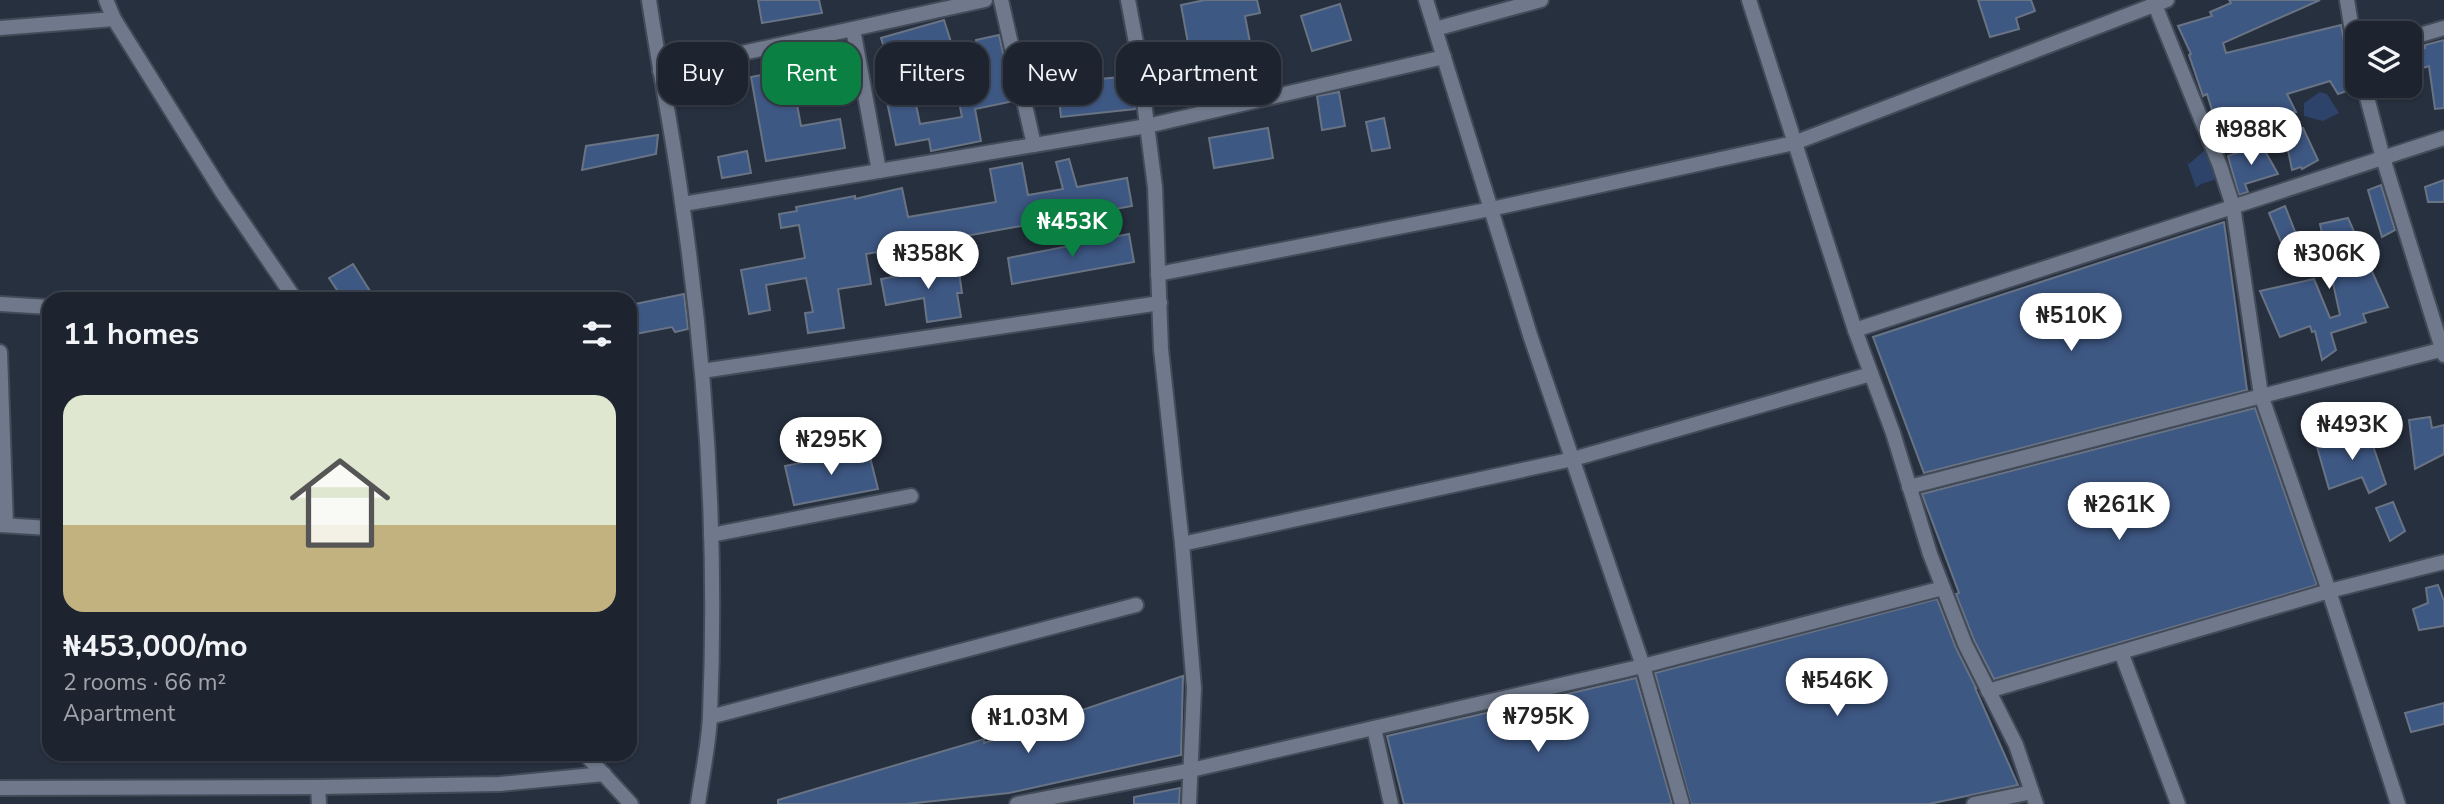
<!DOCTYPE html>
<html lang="en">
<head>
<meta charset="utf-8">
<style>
  :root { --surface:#1d242f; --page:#2a303b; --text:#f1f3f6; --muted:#a0a4aa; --line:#3b414b; --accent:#0b8043 }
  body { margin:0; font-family:"Nunito Sans",sans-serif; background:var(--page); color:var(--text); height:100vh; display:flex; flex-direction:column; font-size:26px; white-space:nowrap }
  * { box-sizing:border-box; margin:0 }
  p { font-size:23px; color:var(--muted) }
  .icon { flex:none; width:38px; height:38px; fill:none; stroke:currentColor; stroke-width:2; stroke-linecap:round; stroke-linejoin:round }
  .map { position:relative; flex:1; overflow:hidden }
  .side { position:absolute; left:42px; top:292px; width:595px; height:469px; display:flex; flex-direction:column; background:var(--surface); border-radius:21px; box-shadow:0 2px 5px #0004,0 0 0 2px var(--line) }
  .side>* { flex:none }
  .hud { position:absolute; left:658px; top:42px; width:665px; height:63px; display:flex; gap:14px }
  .controls { position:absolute; left:2345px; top:21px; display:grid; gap:14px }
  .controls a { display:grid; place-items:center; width:77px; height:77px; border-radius:14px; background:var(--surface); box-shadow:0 2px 5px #0004,0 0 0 2px var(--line); font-size:35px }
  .price { position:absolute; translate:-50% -60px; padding:0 16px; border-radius:24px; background:#fff; color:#222; font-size:23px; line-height:46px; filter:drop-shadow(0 2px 4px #0008) }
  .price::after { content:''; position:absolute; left:50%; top:42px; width:21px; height:16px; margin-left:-10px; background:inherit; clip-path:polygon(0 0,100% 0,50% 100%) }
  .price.selected { background:var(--accent); color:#fff }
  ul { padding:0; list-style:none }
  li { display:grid; align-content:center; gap:14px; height:371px; padding:0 21px }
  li+li { border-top:2px solid var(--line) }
  li span { display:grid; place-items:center; height:217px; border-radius:21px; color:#555 }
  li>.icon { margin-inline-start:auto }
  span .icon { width:126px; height:126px; fill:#fffc; stroke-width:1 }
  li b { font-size:30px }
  h2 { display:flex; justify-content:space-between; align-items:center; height:84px; padding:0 21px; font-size:30px }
  .tag { padding:0 24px; border-radius:21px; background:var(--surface); box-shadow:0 2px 5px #0004,0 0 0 2px var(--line); font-size:24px; line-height:63px }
  .tag.selected { background:var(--accent); color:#fff }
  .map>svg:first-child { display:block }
</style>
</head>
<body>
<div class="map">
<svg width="2444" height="804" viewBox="0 0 2444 804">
  <rect width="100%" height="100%" fill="#27303f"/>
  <g fill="#2d4369">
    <polygon points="2320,92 2327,94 2339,113 2323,121 2304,116 2304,103"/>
    <polygon points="2286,105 2291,116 2286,124 2282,140 2268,143 2265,115"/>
    <polygon points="2205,150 2217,167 2214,180 2201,184 2196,188 2187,162 2189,164"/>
  </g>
  <g fill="#3e5884" stroke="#687384" stroke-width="2">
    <polygon points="758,0 819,0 822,13 762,23"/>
    <polygon points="1205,0 1257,0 1260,13 1245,16 1256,74 1187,88 1181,56 1190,54 1181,5"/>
    <polygon points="1978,0 2031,0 2035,11 2016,18 2019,29 1990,37"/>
    <polygon points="2229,0 2320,0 2223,43 2226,53 2341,25 2348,63 2354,70 2355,88 2338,94 2330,81 2287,94 2296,112 2260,112 2236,142 2229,126 2218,129 2207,94 2203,96 2189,55 2191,54 2178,26 2212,16 2210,12 2231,3"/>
    <polygon points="1340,4 1351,40 1312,51 1301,16"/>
    <polygon points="944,20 951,42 906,55 920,124 962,117 955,81 983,75 976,40 999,35 1014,101 975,109 981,141 931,151 929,139 896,145 881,73 891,70 881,38"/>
    <polygon points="2444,40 2444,108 2435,109 2429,66 2410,72 2410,50 2425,48 2425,45"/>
    <polygon points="827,63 833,91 796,99 801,126 840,119 845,148 766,161 751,77"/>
    <polygon points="731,73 734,89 719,93 715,77"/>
    <polygon points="1131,76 1135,109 1061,117 1057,83"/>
    <polygon points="1339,92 1345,126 1322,130 1317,96"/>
    <polygon points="1384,118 1390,148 1372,151 1366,122"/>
    <polygon points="1268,128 1273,158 1214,168 1209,138"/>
    <polygon points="2303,128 2318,160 2302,169 2301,167 2292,170 2285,135"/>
    <polygon points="658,135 656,154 582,170 586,146"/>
    <polygon points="2261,144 2278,174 2245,184 2248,192 2239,195 2228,156"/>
    <polygon points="747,151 751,173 722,178 718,157"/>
    <polygon points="1069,159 1077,187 1127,178 1132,206 866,254 871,284 838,289 844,328 808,333 805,313 813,312 806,278 766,285 770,310 749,314 741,270 805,258 799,225 781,228 779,214 797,211 796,207 855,196 855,199 902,188 908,217 996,202 990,169 1022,163 1028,195 1063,189 1056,162"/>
    <polygon points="2444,180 2444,202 2428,202 2425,187"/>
    <polygon points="2381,185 2395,230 2382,237 2368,190"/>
    <polygon points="2285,206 2308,265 2287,256 2269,213"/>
    <polygon points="2348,218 2388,307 2363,314 2366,322 2331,333 2336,350 2322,360 2315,331 2312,332 2310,326 2280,337 2260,291 2314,279 2330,318 2340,315 2320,224"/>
    <polygon points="2224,222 2247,390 1924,473 1873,337"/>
    <polygon points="1129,234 1134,262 1012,284 1008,258"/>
    <polygon points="353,264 375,299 343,299 329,278"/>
    <polygon points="958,265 962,293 957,293 961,317 927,322 924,298 886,305 881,279"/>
    <polygon points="684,294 688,329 675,332 672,327 630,335 630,305"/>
    <polygon points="2255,408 2317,585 1994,679 1974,640 1956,594 1959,593 1922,494"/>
    <polygon points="2430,417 2432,428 2444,425 2444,454 2415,469 2409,420"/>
    <polygon points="2368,431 2386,484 2369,493 2362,477 2329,489 2317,447"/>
    <polygon points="868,449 878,489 794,505 785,466"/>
    <polygon points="2393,502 2405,531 2390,541 2376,508"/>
    <polygon points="2438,585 2444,601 2444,626 2419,630 2413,609 2428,603 2426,588"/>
    <polygon points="1937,599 1956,648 1976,688 1975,688 2018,785 1929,804 1691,804 1655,673"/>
    <polygon points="1183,676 1181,755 1009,793 906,804 778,804 778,800 984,739 984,743"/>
    <polygon points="1636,678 1672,804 1404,804 1387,736"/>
    <polygon points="2444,703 2444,724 2411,732 2405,713"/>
    <polygon points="1180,788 1179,804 1134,804 1134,797"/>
  </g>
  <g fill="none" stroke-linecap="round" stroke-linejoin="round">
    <g stroke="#434b58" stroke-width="18">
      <g id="minor">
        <polyline points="106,0 114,19 222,192 295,299"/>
        <path d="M649,0C659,68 673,135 682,203C707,372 717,545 710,715C709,744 702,775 698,804"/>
        <polyline points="1001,0 1034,145"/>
        <polyline points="1128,0 1137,48 1155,187 1161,349 1182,544 1194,688 1189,804"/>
        <polyline points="1426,0 1531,338 1643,666 1682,804"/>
        <polyline points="1749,0 1855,330 1893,433 1930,554 1965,644 2016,745 2036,804"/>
        <polyline points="2153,0 2220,166 2233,206 2261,395 2329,591 2398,804"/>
        <polyline points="2347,0 2357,61"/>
        <polyline points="0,28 114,19"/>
        <polyline points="853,29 879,171"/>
        <polyline points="1435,29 1541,0"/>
        <polyline points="2410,38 2444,28"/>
        <polyline points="660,71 985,0"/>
        <polyline points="2364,86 2383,158 2444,355"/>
        <polyline points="683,204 1147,126 1444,57"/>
        <polyline points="1158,274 1491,209 1794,143 2167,0"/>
        <polyline points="0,304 49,307"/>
        <polyline points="1855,330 2444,138"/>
        <polyline points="0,352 6,525"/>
        <polyline points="702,371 1160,303"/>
        <polyline points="1909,487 2444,349"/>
        <polyline points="0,525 49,528"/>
        <polyline points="711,535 911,496"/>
        <polyline points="1182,544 1573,459 1871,374"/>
        <polyline points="2121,652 2178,804"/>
        <polyline points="1988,691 2329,591 2444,562"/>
        <polyline points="710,717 1136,605"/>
        <polyline points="1374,728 1391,804"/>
        <polyline points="585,754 631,804"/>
        <polyline points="318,787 319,804"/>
        <polyline points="0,788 318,787 500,784 604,774"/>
        <polyline points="1017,804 1191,770 1643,666 1943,588"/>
        <polyline points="1974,804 2032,792"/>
      </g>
    </g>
    <use href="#minor" stroke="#6f798b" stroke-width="14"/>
  </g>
</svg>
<div class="controls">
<a><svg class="icon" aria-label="layers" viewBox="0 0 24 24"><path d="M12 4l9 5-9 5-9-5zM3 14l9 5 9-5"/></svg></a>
</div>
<b class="price" style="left:2251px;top:167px">₦988K</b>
<b class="price selected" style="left:1072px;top:259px">₦453K</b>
<b class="price" style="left:928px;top:291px">₦358K</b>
<b class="price" style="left:2329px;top:291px">₦306K</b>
<b class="price" style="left:2071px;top:353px">₦510K</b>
<b class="price" style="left:2352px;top:462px">₦493K</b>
<b class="price" style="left:831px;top:477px">₦295K</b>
<b class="price" style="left:2119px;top:542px">₦261K</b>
<b class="price" style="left:1837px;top:718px">₦546K</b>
<b class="price" style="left:1538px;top:754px">₦795K</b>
<b class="price" style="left:1028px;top:755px">₦1.03M</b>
<div class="hud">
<a class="tag">Buy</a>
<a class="tag selected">Rent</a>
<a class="tag">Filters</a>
<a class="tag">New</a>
<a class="tag">Apartment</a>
</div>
<section class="side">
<h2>11 homes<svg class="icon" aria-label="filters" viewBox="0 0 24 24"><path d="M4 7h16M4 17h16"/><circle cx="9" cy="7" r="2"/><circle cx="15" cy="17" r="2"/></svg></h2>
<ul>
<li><span style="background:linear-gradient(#dfe7d0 60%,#c2b280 0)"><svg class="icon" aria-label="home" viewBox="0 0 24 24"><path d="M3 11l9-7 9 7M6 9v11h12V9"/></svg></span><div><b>₦453,000/mo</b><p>2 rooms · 66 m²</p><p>Apartment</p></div></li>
</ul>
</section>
</div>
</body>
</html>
